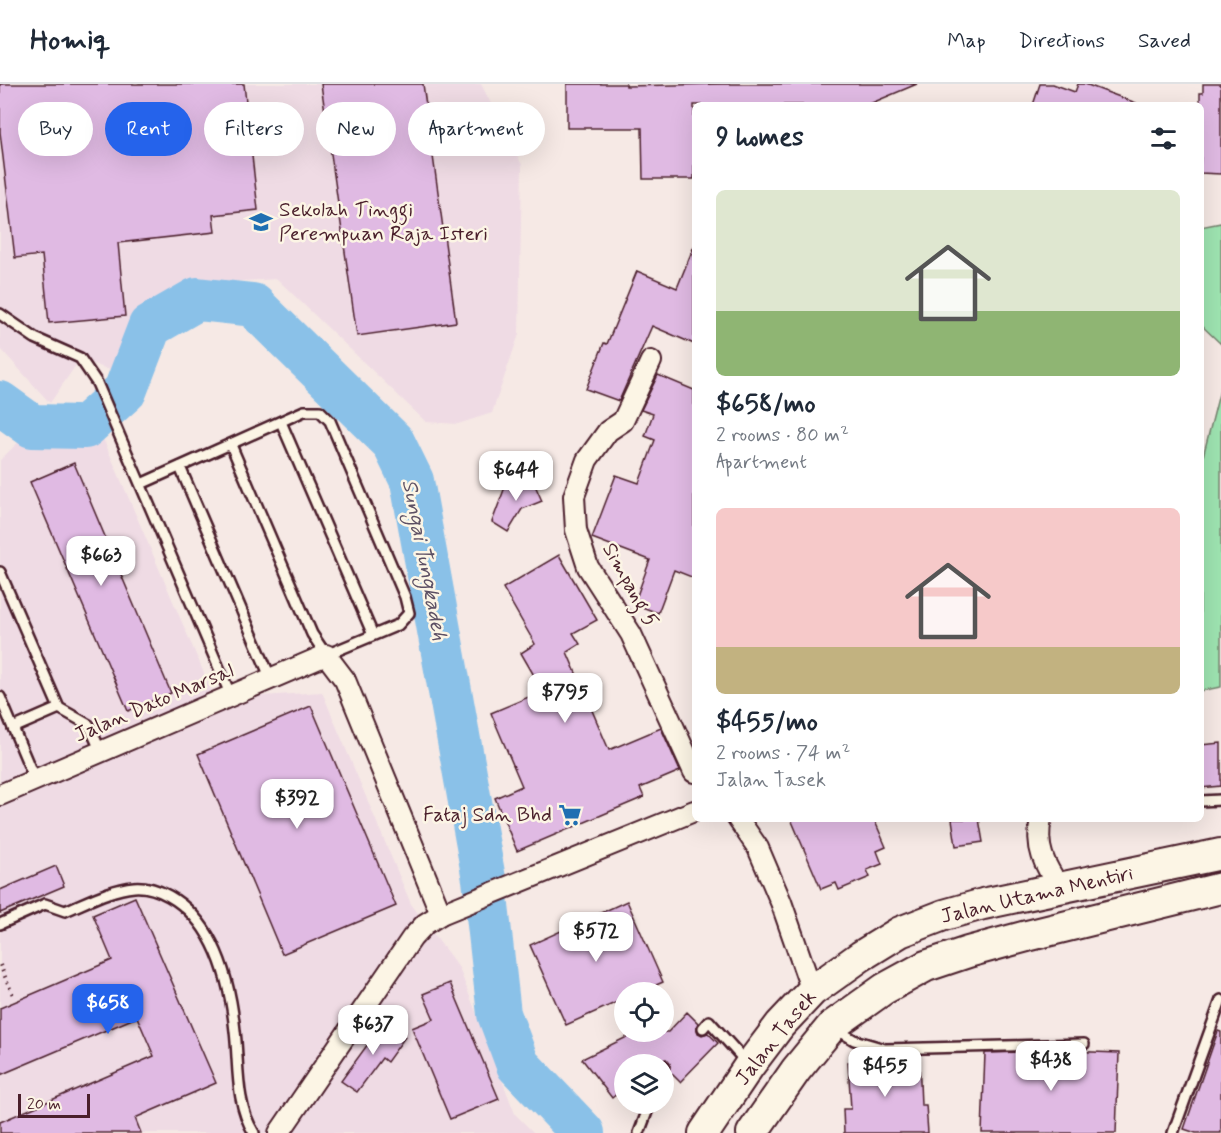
<!DOCTYPE html>
<html lang="en">
<head>
<meta charset="utf-8">
<style>
  :root { --surface:#fff; --page:#f6f6f7; --text:#1f2937; --muted:#747a83; --line:#e0e1e3; --accent:#2563eb }
  body { margin:0; font-family:Mynerve,sans-serif; background:var(--page); color:var(--text); height:100vh; display:flex; flex-direction:column; font-size:22px; white-space:nowrap }
  * { box-sizing:border-box; margin:0 }
  p { font-size:20px; color:var(--muted) }
  .icon { flex:none; width:33px; height:33px; fill:none; stroke:currentColor; stroke-width:2; stroke-linecap:round; stroke-linejoin:round }
  .map { position:relative; flex:1; overflow:hidden }
  .panel { position:absolute; left:692px; top:18px; width:512px; height:720px; display:flex; flex-direction:column; background:var(--surface); border-radius:9px; box-shadow:0 6px 24px #0002 }
  .panel>* { flex:none }
  .hud { position:absolute; left:18px; top:18px; width:570px; height:54px; display:flex; gap:12px }
  .buttons { position:absolute; left:614px; top:898px; display:grid; gap:12px }
  .buttons a { display:grid; place-items:center; width:60px; height:60px; border-radius:50%; background:var(--surface); box-shadow:0 6px 24px #0002; font-size:30px }
  .scale { position:absolute; left:18px; bottom:15px; width:72px; box-sizing:border-box; padding-left:6px; border:3px solid #4a1f2b; border-top:0; font-size:16px; line-height:21px; white-space:nowrap; color:#4a1f2b; -webkit-text-stroke:4px #fcf5e5; paint-order:stroke }
  .price { position:absolute; translate:-50% -51px; padding:0 14px; border-radius:12px; background:#fff; color:#222; font-size:20px; line-height:39px; filter:drop-shadow(0 2px 3px #0008) }
  .price::after { content:''; position:absolute; left:50%; top:36px; width:18px; height:14px; margin-left:-9px; background:inherit; clip-path:polygon(0 0,100% 0,50% 100%) }
  .price.on { background:var(--accent); color:#fff }
  ul { padding:0; list-style:none }
  li { display:grid; align-content:center; gap:12px; height:318px; padding:0 24px }
  li span { display:grid; place-items:center; height:186px; border-radius:9px; color:#555 }
  li>.icon { margin-inline-start:auto }
  span .icon { width:108px; height:108px; fill:#fffc; stroke-width:1 }
  li b { font-size:26px }
  h2 { display:flex; justify-content:space-between; align-items:center; height:72px; padding:0 24px; font-size:26px }
  .pill { padding:0 21px; border-radius:27px; background:var(--surface); box-shadow:0 6px 24px #0002; font-size:21px; line-height:54px }
  .pill.on { background:var(--accent); color:#fff }
  header { display:flex; align-items:center; gap:36px; box-sizing:border-box; height:84px; padding:0 30px; background:var(--surface); border-bottom:2px solid var(--line) }
  header strong { font-size:28px }
  nav { display:flex; gap:33px; margin-inline-start:auto; font-size:21px }
  .map>svg:first-child { display:block }
</style>
</head>
<body>
<header>
<strong>Homiq</strong>
<nav><a>Map</a><a>Directions</a><a>Saved</a></nav>
</header>
<div class="map">
<svg width="1221" height="1049" viewBox="0 0 1221 1049">
  <rect width="100%" height="100%" fill="#f6e9e5"/>
  <filter id="ink" filterUnits="userSpaceOnUse"><feTurbulence type="fractalNoise" baseFrequency=".0167" numOctaves="2"/><feDisplacementMap in="SourceGraphic" scale="12" xChannelSelector="R" yChannelSelector="G"/><feConvolveMatrix kernelMatrix="1 2 1 2 8 2 1 2 1" color-interpolation-filters="sRGB"/></filter>
  <g filter="url(#ink)">
    <g fill="#efdbe4">
      <polygon points="0,0 481,0 522,81 519,250 492,329 458,340 426,338 277,195 180,201 136,227 110,286 80,275 50,319 0,264"/>
      <polygon points="28,349 102,352 215,615 322,608 411,820 459,884 515,1030 534,1049 0,1049 0,376"/>
    </g>
    <g fill="#9ee4b1" stroke="#74826e" stroke-width="1.5">
      <polygon points="1221,139 1221,260 1200,240 1200,143"/>
      <polygon points="1221,302 1221,603 1200,607 1200,384"/>
    </g>
    <g fill="none" stroke-linecap="round" stroke-linejoin="round">
      <polyline stroke="#8ac1e8" stroke-width="44" points="0,319 32,342 85,343 125,307 150,242 197,215 253,221 393,358 412,397 484,795 499,930 518,981 583,1049"/>
    </g>
    <g fill="#e0bae3" stroke="#4a1f2b" stroke-width="1.5">
      <polygon points="0,0 244,0 258,126 213,131 215,148 118,159 125,232 49,239 42,171 15,174 0,48"/>
      <polygon points="321,0 423,0 456,238 357,252"/>
      <polygon points="567,0 626,0 626,2 721,0 917,0 867,21 694,21 694,95 643,95 642,44 567,44"/>
      <polygon points="1040,0 1053,0 1075,8 1078,0 1085,0 1136,19 1135,21 1033,21"/>
      <polygon points="1203,0 1221,0 1221,90 1200,89 1202,33 1200,33 1200,9 1203,9"/>
      <polygon points="694,162 694,260 652,242 619,317 586,305 604,259 607,260 637,187 677,204"/>
      <polygon points="658,291 694,306 694,494 674,486 658,529 634,520 650,476 592,454 616,391 639,399 655,356 645,352 653,330 641,326"/>
      <polygon points="74,379 171,609 128,627 30,398"/>
      <polygon points="531,392 542,417 522,425 508,448 492,438 505,403"/>
      <polygon points="559,471 597,536 573,549 580,560 567,568 609,666 661,644 680,687 640,704 644,713 517,767 495,714 522,702 491,629 543,607 521,569 535,560 503,504"/>
      <polygon points="311,622 396,822 282,870 198,670"/>
      <polygon points="1221,659 1221,702 1200,704 1200,661"/>
      <polygon points="791,735 874,735 886,763 877,767 882,780 867,786 870,793 839,806 836,799 821,805"/>
      <polygon points="952,735 979,735 983,758 956,762"/>
      <polygon points="56,782 64,802 0,829 0,806"/>
      <polygon points="135,813 216,999 135,1034 141,1049 0,1049 0,1038 154,972 137,933 0,991 0,924 112,876 93,831"/>
      <polygon points="627,817 663,898 638,909 624,909 624,915 566,941 530,861"/>
      <polygon points="450,899 499,1015 450,1035 412,944 434,935 423,910"/>
      <polygon points="687,928 698,939 696,943 698,949 702,951 708,949 718,959 680,998 669,987 670,980 666,975 660,977 657,981 624,981 624,1004 612,1014 582,975 637,948 668,948"/>
      <polygon points="384,938 405,953 387,978 382,974 357,1008 341,997"/>
      <polygon points="1218,947 1221,948 1221,1049 1196,1049 1184,1045"/>
      <polygon points="1065,967 1119,969 1116,1049 982,1049 985,969"/>
      <polygon points="919,975 921,1021 926,1021 928,1049 844,1049 843,1025 851,1025 848,978"/>
    </g>
    <g fill="none" stroke-linecap="round" stroke-linejoin="round">
      <g stroke="#4a1f2b" stroke-width="14">
        <g id="lane">
          <polyline points="0,230 35,254 80,274 97,299 231,612"/>
          <polyline points="281,338 373,551"/>
          <polyline points="180,383 271,595"/>
          <polyline points="141,400 304,327 320,327 330,337 405,513 409,529 398,541 326,571 312,550 231,361"/>
          <polyline points="0,488 59,624 89,641 101,668"/>
          <polyline points="0,613 35,696"/>
          <polyline points="13,644 59,624"/>
          <polyline points="1200,717 1221,716"/>
          <path d="M0,840L45,820L65,827C87,818 111,805 134,803C147,802 158,806 169,812C215,838 230,897 235,947C239,980 235,1019 254,1049"/>
          <polyline points="703,944 709,937 747,979"/>
          <polyline points="836,945 854,956 885,965 1084,960"/>
          <polyline points="663,985 664,982"/>
          <polyline points="639,1049 650,1020"/>
          <polyline points="1173,1049 1221,916"/>
        </g>
      </g>
      <g stroke="#4a1f2b" stroke-width="24">
        <g id="street">
          <polyline points="651,277 623,337 608,347 587,376 574,412 576,446 588,483 631,550 694,688"/>
          <polyline points="0,711 326,571 345,596 441,830"/>
          <polyline points="738,735 758,764 781,818 812,907"/>
          <path d="M1041,735C1035,763 1044,781 1060,804"/>
          <polyline points="279,1049 412,854 425,840 441,830 694,727"/>
        </g>
      </g>
      <g stroke="#4a1f2b" stroke-width="34">
        <g id="primary">
          <polyline points="704,1049 749,982 780,941 812,907 861,872 900,848 944,831 983,820 1221,770"/>
          <polyline points="752,1049 796,986 832,942 884,905 926,882 968,868 1027,852 1221,804"/>
        </g>
      </g>
      <polyline stroke="#4a1f2b" stroke-width="4" stroke-dasharray="1.5 4.5" stroke-linecap="butt" points="0,881 13,911"/>
      <use href="#lane" stroke="#fcf5e5" stroke-width="9"/>
      <use href="#street" stroke="#fcf5e5" stroke-width="20"/>
      <use href="#primary" stroke="#fcf5e5" stroke-width="30"/>
    </g>
  </g>
  <defs>
    <g id="school-bare" transform="scale(1.8)"><path d="M0-5L7-2L0 1L-7-2ZM-4 1L0 2.5L4 1V4Q0 6-4 4Z" fill="#1f6fb2" stroke="#fcf5e5" stroke-width="2.5" paint-order="stroke"/></g>
    <g id="supermarket-bare" transform="scale(1.8)"><path d="M-6-5.5h2.5l.6 2H6L4.5 2H-2.5L-4.4-4H-6ZM-1.5 3.2a1.3 1.3 0 1 0 .1 0ZM3 3.2a1.3 1.3 0 1 0 .1 0Z" fill="#1f6fb2" stroke="#fcf5e5" stroke-width="2.5" paint-order="stroke"/></g>
  </defs>
  <g fill-rule="evenodd">
    <use href="#school-bare" x="261" y="138"/>
    <use href="#supermarket-bare" x="570" y="731"/>
  </g>
  <g text-anchor="middle" dominant-baseline="central" stroke-width="5" stroke-linejoin="round" paint-order="stroke">
    <g font-size="21" fill="#4a1f2b" stroke="#fcf5e5" text-anchor="start">
      <text x="279" y="126">Sekolah Tinggi<tspan x="279" dy="24">Perempuan Raja Isteri</tspan></text>
      <text x="552" y="731" text-anchor="end">Fataj Sdn Bhd</text>
    </g>
    <g font-size="21" fill="#4a1f2b" stroke="#fcf5e5">
      <text transform="translate(630 501) rotate(61)">Simpang 5</text>
      <text transform="translate(154 619) rotate(-23)">Jalan Dato Marsal</text>
      <text transform="translate(1037 811) rotate(-13)">Jalan Utama Mentiri</text>
      <text transform="translate(776 954) rotate(-51)">Jalan Tasek</text>
    </g>
    <g font-size="22" font-style="italic" fill="#5d5064" stroke="#fcf5e5">
      <text transform="translate(424 476) rotate(79)">Sungai Tungkadeh</text>
    </g>
  </g>
</svg>
<div class="buttons">
<a><svg class="icon" aria-label="locate" viewBox="0 0 24 24"><circle cx="12" cy="12" r="6"/><path d="M12 2v4M12 18v4M2 12h4M18 12h4"/></svg></a>
<a><svg class="icon" aria-label="layers" viewBox="0 0 24 24"><path d="M12 4l9 5-9 5-9-5zM3 14l9 5 9-5"/></svg></a>
</div>
<div class="scale">20 m</div>
<b class="price" style="left:516px;top:418px">$644</b>
<b class="price" style="left:101px;top:503px">$663</b>
<b class="price" style="left:565px;top:640px">$795</b>
<b class="price" style="left:297px;top:746px">$392</b>
<b class="price" style="left:596px;top:879px">$572</b>
<b class="price on" style="left:108px;top:951px">$658</b>
<b class="price" style="left:373px;top:972px">$637</b>
<b class="price" style="left:1051px;top:1008px">$438</b>
<b class="price" style="left:885px;top:1014px">$455</b>
<div class="hud">
<a class="pill">Buy</a>
<a class="pill on">Rent</a>
<a class="pill">Filters</a>
<a class="pill">New</a>
<a class="pill">Apartment</a>
</div>
<section class="panel">
<h2>9 homes<svg class="icon" aria-label="filters" viewBox="0 0 24 24"><path d="M4 7h16M4 17h16"/><circle cx="9" cy="7" r="2"/><circle cx="15" cy="17" r="2"/></svg></h2>
<ul>
<li><span style="background:linear-gradient(#dfe7d0 65%,#8fb573 0)"><svg class="icon" aria-label="home" viewBox="0 0 24 24"><path d="M3 11l9-7 9 7M6 9v11h12V9"/></svg></span><div><b>$658/mo</b><p>2 rooms · 80 m²</p><p>Apartment</p></div></li>
<li><span style="background:linear-gradient(#f6c9c9 75%,#c2b280 0)"><svg class="icon" aria-label="home" viewBox="0 0 24 24"><path d="M3 11l9-7 9 7M6 9v11h12V9"/></svg></span><div><b>$455/mo</b><p>2 rooms · 74 m²</p><p>Jalan Tasek</p></div></li>
</ul>
</section>
</div>
</body>
</html>
